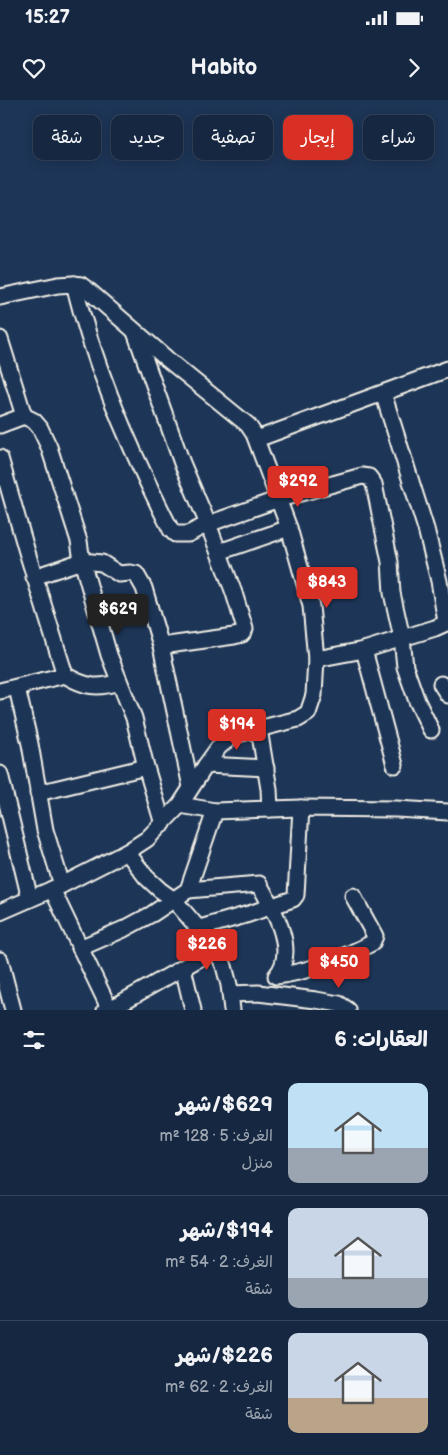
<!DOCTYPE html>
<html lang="ar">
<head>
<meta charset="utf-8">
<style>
  :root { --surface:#162841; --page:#23344c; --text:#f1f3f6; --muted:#9ea6b1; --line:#35445a; --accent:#d93025 }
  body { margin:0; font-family:"Balsamiq Sans","Playpen Sans Arabic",sans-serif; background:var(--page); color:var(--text); direction:rtl; height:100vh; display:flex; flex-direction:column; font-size:19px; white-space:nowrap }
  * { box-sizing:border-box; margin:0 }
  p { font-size:16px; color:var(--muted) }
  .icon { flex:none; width:28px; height:28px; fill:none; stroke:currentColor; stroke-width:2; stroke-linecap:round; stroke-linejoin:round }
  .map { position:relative; height:910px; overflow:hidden; direction:ltr }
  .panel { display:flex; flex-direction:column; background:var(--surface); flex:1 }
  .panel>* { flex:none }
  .banner { position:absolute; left:15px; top:15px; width:419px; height:45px; direction:rtl; display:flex; gap:10px }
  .price { position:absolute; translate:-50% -42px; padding:0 11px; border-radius:5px; background:var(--accent); color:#fff; font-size:16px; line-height:32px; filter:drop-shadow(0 1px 2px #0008) }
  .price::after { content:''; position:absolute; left:50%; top:30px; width:15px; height:11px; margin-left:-8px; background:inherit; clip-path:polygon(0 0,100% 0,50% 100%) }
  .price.on { background:#222; color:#fff }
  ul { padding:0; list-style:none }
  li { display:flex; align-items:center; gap:15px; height:125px; padding:0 20px }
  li+li { border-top:1px solid var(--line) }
  li span { display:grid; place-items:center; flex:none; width:140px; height:100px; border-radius:10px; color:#555 }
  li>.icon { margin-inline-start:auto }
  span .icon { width:60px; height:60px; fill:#fffc; stroke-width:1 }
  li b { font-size:21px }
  h2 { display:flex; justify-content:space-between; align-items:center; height:60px; padding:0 20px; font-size:21px }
  .chip { padding:0 18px; border-radius:10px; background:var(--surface); box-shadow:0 2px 12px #0003,0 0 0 1px var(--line); font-size:18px; line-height:45px }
  .chip.on { background:var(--accent); color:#fff }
  .status { display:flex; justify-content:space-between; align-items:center; height:35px; padding:0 25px; background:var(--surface); direction:ltr }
  .status svg { height:14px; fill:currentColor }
  header { display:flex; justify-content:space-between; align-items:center; height:65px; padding:0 20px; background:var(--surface); font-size:22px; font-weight:800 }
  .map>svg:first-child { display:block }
</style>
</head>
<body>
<div class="status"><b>15:27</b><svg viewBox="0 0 49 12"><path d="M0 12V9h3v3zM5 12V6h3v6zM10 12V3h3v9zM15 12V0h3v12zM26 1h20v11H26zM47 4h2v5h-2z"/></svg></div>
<header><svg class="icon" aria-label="forward" viewBox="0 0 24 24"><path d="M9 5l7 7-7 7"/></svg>Habito<svg class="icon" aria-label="heart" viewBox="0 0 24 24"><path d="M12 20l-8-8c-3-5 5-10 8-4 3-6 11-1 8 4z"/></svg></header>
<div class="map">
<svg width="448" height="910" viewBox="0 0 448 910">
  <rect width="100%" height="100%" fill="#1d3557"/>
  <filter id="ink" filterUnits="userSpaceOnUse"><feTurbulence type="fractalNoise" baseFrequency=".02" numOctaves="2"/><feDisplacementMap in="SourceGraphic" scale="10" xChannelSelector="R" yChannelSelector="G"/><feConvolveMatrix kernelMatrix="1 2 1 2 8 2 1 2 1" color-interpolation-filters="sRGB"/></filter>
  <g filter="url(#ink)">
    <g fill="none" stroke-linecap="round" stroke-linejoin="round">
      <g stroke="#f4f1e8" stroke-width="19">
        <g id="minor">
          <path d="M0,197L58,185L74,184C95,269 131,352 171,430L175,434H188L208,424L182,363L135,232"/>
          <polyline points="0,239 24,316 0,325"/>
          <polyline points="24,316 34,321 40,328 49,347 79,441 82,461 102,463 119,474 130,473 136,474 144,488 161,546"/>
          <polyline points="257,339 448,269"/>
          <path d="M0,358L27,452L65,575C85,587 97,589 119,582"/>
          <polyline points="219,452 289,428"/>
          <polyline points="34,477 82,461 109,555 134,618 146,667 163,724"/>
          <polyline points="364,550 395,665"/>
          <polyline points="316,559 364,550 435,528 444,524 446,522 439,481 426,429 383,293"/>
          <polyline points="441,584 448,595"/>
          <polyline points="17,588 30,644 45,730 62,785"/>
          <polyline points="0,591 65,575"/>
          <polyline points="259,629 269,689 270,709"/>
          <polyline points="206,665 266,668"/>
          <polyline points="0,674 30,799"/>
          <polyline points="191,687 161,546 234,536 242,534 245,529 234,493 208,424 279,399 362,376 369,377 374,384 390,462 392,493 402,538 405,567 417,601 431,630"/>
          <polyline points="38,693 146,667"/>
          <polyline points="180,705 215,711 301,708 396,709 448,712"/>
          <polyline points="127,752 146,777 160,790 174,800 216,849 224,866 229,885 232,910"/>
          <polyline points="52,789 110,910"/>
          <path d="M188,790L259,784C272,807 299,851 276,876C310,872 342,858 372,843L375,836L353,796"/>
          <polyline points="0,812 62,785 127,752 147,739 180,705 206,665 219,647 230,638 238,634 298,619 308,613 314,595 316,559 311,506 289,428 254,334 248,325 167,259 89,191 81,185 74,184"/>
          <polyline points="200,828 249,814 293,799 296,795 301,708"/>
          <polyline points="80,848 124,829 152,814 188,790 215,711"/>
          <polyline points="0,860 13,910"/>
          <polyline points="183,868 193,910"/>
          <polyline points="230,894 258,893 316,900 339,904 348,910"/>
          <polyline points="105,910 110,909 216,849"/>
        </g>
      </g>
      <use href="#minor" stroke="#1d3557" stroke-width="15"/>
    </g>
  </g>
</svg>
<b class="price" style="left:298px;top:408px">$292</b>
<b class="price" style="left:327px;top:509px">$843</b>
<b class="price on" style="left:118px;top:536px">$629</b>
<b class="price" style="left:237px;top:651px">$194</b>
<b class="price" style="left:207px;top:871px">$226</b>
<b class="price" style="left:339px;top:889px">$450</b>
<div class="banner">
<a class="chip">شراء</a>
<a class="chip on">إيجار</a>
<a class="chip">تصفية</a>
<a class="chip">جديد</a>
<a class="chip">شقة</a>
</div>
</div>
<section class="panel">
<h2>العقارات: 6<svg class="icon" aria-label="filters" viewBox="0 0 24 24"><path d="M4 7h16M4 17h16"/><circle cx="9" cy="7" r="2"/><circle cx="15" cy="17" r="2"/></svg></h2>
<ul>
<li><span style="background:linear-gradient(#bfe0f5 65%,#9aa5b1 0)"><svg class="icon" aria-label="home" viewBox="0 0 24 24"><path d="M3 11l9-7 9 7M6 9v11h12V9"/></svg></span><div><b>$629/شهر</b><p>الغرف: 5 · 128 m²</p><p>منزل</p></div></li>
<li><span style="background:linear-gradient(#c9d6e8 70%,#9aa5b1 0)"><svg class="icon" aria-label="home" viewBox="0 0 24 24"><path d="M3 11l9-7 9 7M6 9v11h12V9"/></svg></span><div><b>$194/شهر</b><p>الغرف: 2 · 54 m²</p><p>شقة</p></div></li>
<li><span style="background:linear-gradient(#c9d6e8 65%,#b9a48a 0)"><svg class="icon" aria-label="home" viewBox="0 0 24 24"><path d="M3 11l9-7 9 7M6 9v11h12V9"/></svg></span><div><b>$226/شهر</b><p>الغرف: 2 · 62 m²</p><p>شقة</p></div></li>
</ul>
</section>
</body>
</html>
